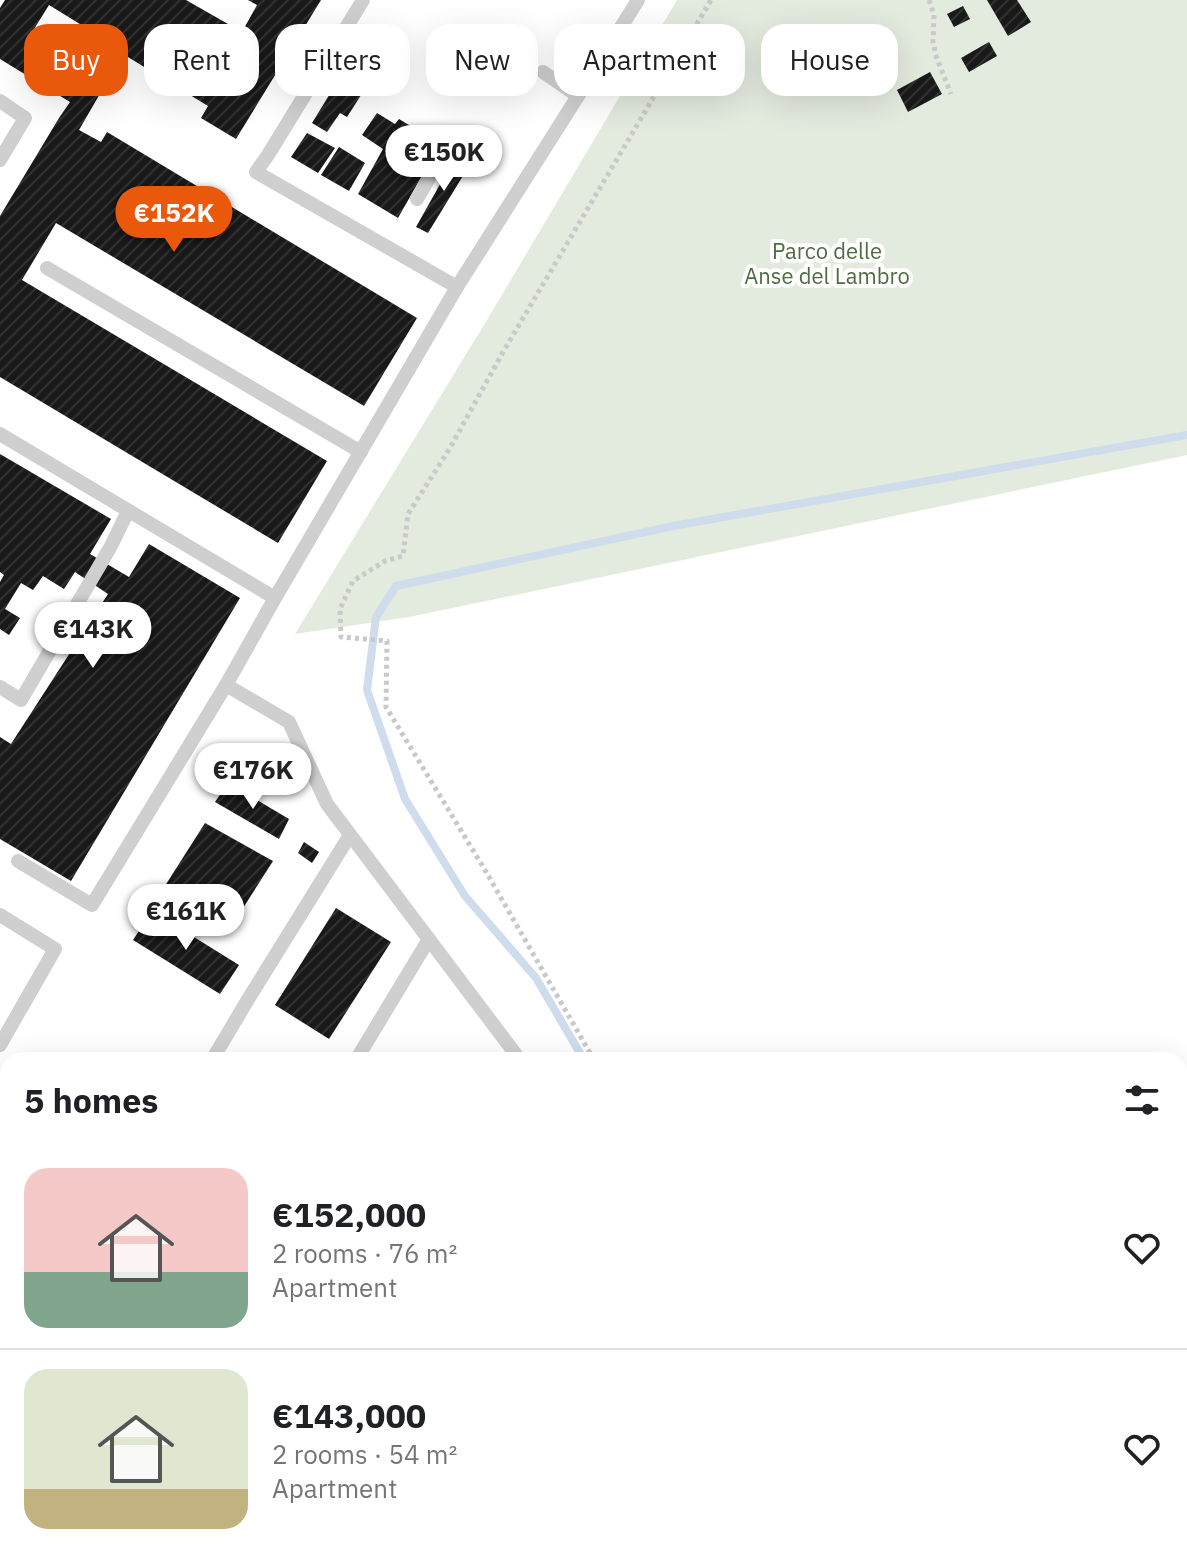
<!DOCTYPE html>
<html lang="en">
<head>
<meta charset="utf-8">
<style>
  :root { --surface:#fff; --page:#f2f2f2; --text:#202124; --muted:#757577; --line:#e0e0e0; --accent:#ea580c }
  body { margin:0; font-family:"IBM Plex Sans",sans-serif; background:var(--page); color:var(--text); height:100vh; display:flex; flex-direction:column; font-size:30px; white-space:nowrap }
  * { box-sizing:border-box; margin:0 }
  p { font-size:26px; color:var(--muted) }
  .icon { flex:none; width:44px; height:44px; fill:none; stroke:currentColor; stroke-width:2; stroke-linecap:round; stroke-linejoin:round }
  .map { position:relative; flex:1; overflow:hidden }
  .drawer { position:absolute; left:0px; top:1052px; width:1188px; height:512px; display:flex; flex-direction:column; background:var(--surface); border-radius:24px 24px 0 0; box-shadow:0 8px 32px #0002 }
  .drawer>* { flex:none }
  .hud { position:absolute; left:24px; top:24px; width:1140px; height:72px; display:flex; gap:16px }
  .price { position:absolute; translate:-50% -68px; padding:0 18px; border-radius:28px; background:#fff; color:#222; font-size:26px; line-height:52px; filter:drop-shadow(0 2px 4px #0008) }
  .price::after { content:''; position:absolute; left:50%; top:48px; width:24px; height:18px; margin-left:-12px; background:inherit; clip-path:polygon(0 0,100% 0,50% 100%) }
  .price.selected { background:var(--accent); color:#fff }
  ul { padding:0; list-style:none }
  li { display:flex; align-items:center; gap:24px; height:200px; padding:0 24px }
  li+li { border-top:2px solid var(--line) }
  li span { display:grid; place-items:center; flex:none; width:224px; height:160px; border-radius:24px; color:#555 }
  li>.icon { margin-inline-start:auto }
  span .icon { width:96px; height:96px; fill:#fffc; stroke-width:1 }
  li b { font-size:34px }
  h2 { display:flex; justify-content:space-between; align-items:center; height:96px; padding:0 24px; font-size:34px }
  .tag { padding:0 28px; border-radius:24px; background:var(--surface); box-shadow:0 8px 32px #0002; font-size:28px; line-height:72px }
  .tag.selected { background:var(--accent); color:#fff }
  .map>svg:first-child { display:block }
</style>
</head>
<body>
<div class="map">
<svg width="1187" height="1564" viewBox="0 0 1187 1564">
  <defs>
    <pattern id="building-hatch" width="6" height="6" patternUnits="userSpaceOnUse" patternTransform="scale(2)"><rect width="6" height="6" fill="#191919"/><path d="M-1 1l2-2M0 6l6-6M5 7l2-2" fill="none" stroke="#323232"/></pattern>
  </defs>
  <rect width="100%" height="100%" fill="#fff"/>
  <g fill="#e3eade">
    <polygon points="677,0 1187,0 1187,455 409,617 295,634 487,320"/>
    <polygon points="0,1390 8,1390 8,1556 759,1556 764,1564 0,1564"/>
  </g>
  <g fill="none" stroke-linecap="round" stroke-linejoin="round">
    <g stroke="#cfdceb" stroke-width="8">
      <polyline points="584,1060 536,978 465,896 405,799 367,690 376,617 396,586 673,526 1187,435"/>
      <polyline points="0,1325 8,1325"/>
      <polyline points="816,1556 820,1564"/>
    </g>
  </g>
  <g fill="url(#building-hatch)" fill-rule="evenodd">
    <path d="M5,0H186L242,32L257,5L248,0H321L236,139L201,118L208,106L123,54L79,130L101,142L107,132L417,318L364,406L56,223L22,280L327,461L278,543L0,377V216L59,118L70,102L0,59V8ZM49,5L88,29L66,66L26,42Z"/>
    <polygon points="987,0 1017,0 1031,22 1008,36"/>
    <polygon points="963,6 970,19 954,27 947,14"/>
    <polygon points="989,42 997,56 969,72 961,58"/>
    <polygon points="355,53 379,67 347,117 340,113 327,132 312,123"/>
    <polygon points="930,72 942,94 908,112 897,90"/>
    <polygon points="377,113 395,124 399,119 440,144 398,218 358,194 383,149 362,135"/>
    <polygon points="307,133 335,148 318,173 291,157"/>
    <polygon points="339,147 365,163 349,191 321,175"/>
    <polygon points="457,154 472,161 428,233 416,227"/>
    <polygon points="0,454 111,519 90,554 129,577 149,544 240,598 71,881 0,839 0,737 11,744 108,594 75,572 64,589 43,576 33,590 21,583 5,609 20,618 9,635 0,629 0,582 4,575 0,572"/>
    <polygon points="228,783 289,819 279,839 215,802"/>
    <polygon points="205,823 273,861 229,930 163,889"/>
    <polygon points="304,842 319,852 312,863 298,853"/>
    <polygon points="336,908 391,942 329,1039 275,1005"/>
    <polygon points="152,911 239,965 220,994 133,940"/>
    <polygon points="8,1145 8,1210 0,1206 0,1158"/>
  </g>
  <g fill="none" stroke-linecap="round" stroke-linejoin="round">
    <g stroke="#c9c9c9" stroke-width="5" stroke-dasharray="4 4" stroke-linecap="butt">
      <polyline points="929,0 934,15 933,42 936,56 951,94"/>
      <polyline points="594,1060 485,870 386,707 387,641 341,637 340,609 353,581 385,561 403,556 408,514 450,448 503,352 711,0"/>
      <polyline points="854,1556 859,1564"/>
    </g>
    <g stroke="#cfcfcf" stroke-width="14">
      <polyline points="363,0 268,155 256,172 457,287"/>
      <polyline points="578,96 638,0"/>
      <polyline points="0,101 25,118 0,160"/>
      <polyline points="417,199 454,134"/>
      <polyline points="47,268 361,452"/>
      <polyline points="0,434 275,598"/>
      <polyline points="0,687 21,700 111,546 128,511"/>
      <polyline points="18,861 92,905 226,685"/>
      <polyline points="0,915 55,949 0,1045"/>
      <polyline points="212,1060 247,1001 350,835"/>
      <polyline points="356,1060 429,939"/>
      <polyline points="520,1060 327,804 289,722 226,685 275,598 457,287 578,96 543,72"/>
      <polyline points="0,1294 8,1294"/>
    </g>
  </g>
  <g text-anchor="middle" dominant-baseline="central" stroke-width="8" stroke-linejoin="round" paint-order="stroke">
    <g font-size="22" fill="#4f6b42" stroke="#fff">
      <text x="827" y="250">Parco delle<tspan x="827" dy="25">Anse del Lambro</tspan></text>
    </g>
  </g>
</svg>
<b class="price" style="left:444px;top:193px">€150K</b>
<b class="price selected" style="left:174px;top:254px">€152K</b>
<b class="price" style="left:93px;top:670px">€143K</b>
<b class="price" style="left:253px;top:811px">€176K</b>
<b class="price" style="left:186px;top:952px">€161K</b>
<div class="hud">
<a class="tag selected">Buy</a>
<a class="tag">Rent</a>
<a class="tag">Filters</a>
<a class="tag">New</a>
<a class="tag">Apartment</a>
<a class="tag">House</a>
</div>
<section class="drawer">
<h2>5 homes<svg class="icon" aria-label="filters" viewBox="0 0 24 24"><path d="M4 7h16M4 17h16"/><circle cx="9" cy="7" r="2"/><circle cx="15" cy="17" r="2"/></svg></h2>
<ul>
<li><span style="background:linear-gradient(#f6c9c9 65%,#7fa58c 0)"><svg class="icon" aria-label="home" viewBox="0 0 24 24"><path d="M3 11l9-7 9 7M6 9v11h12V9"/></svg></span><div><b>€152,000</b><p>2 rooms · 76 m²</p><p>Apartment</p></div><svg class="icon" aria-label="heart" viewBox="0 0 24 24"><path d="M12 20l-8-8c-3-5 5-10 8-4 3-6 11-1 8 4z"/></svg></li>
<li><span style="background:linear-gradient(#dfe7d0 75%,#c2b280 0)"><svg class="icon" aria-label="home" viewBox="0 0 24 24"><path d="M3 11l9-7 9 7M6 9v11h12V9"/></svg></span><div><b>€143,000</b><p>2 rooms · 54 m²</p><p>Apartment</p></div><svg class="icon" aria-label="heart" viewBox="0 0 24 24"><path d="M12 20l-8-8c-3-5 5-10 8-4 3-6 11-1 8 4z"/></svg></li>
</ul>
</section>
</div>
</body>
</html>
